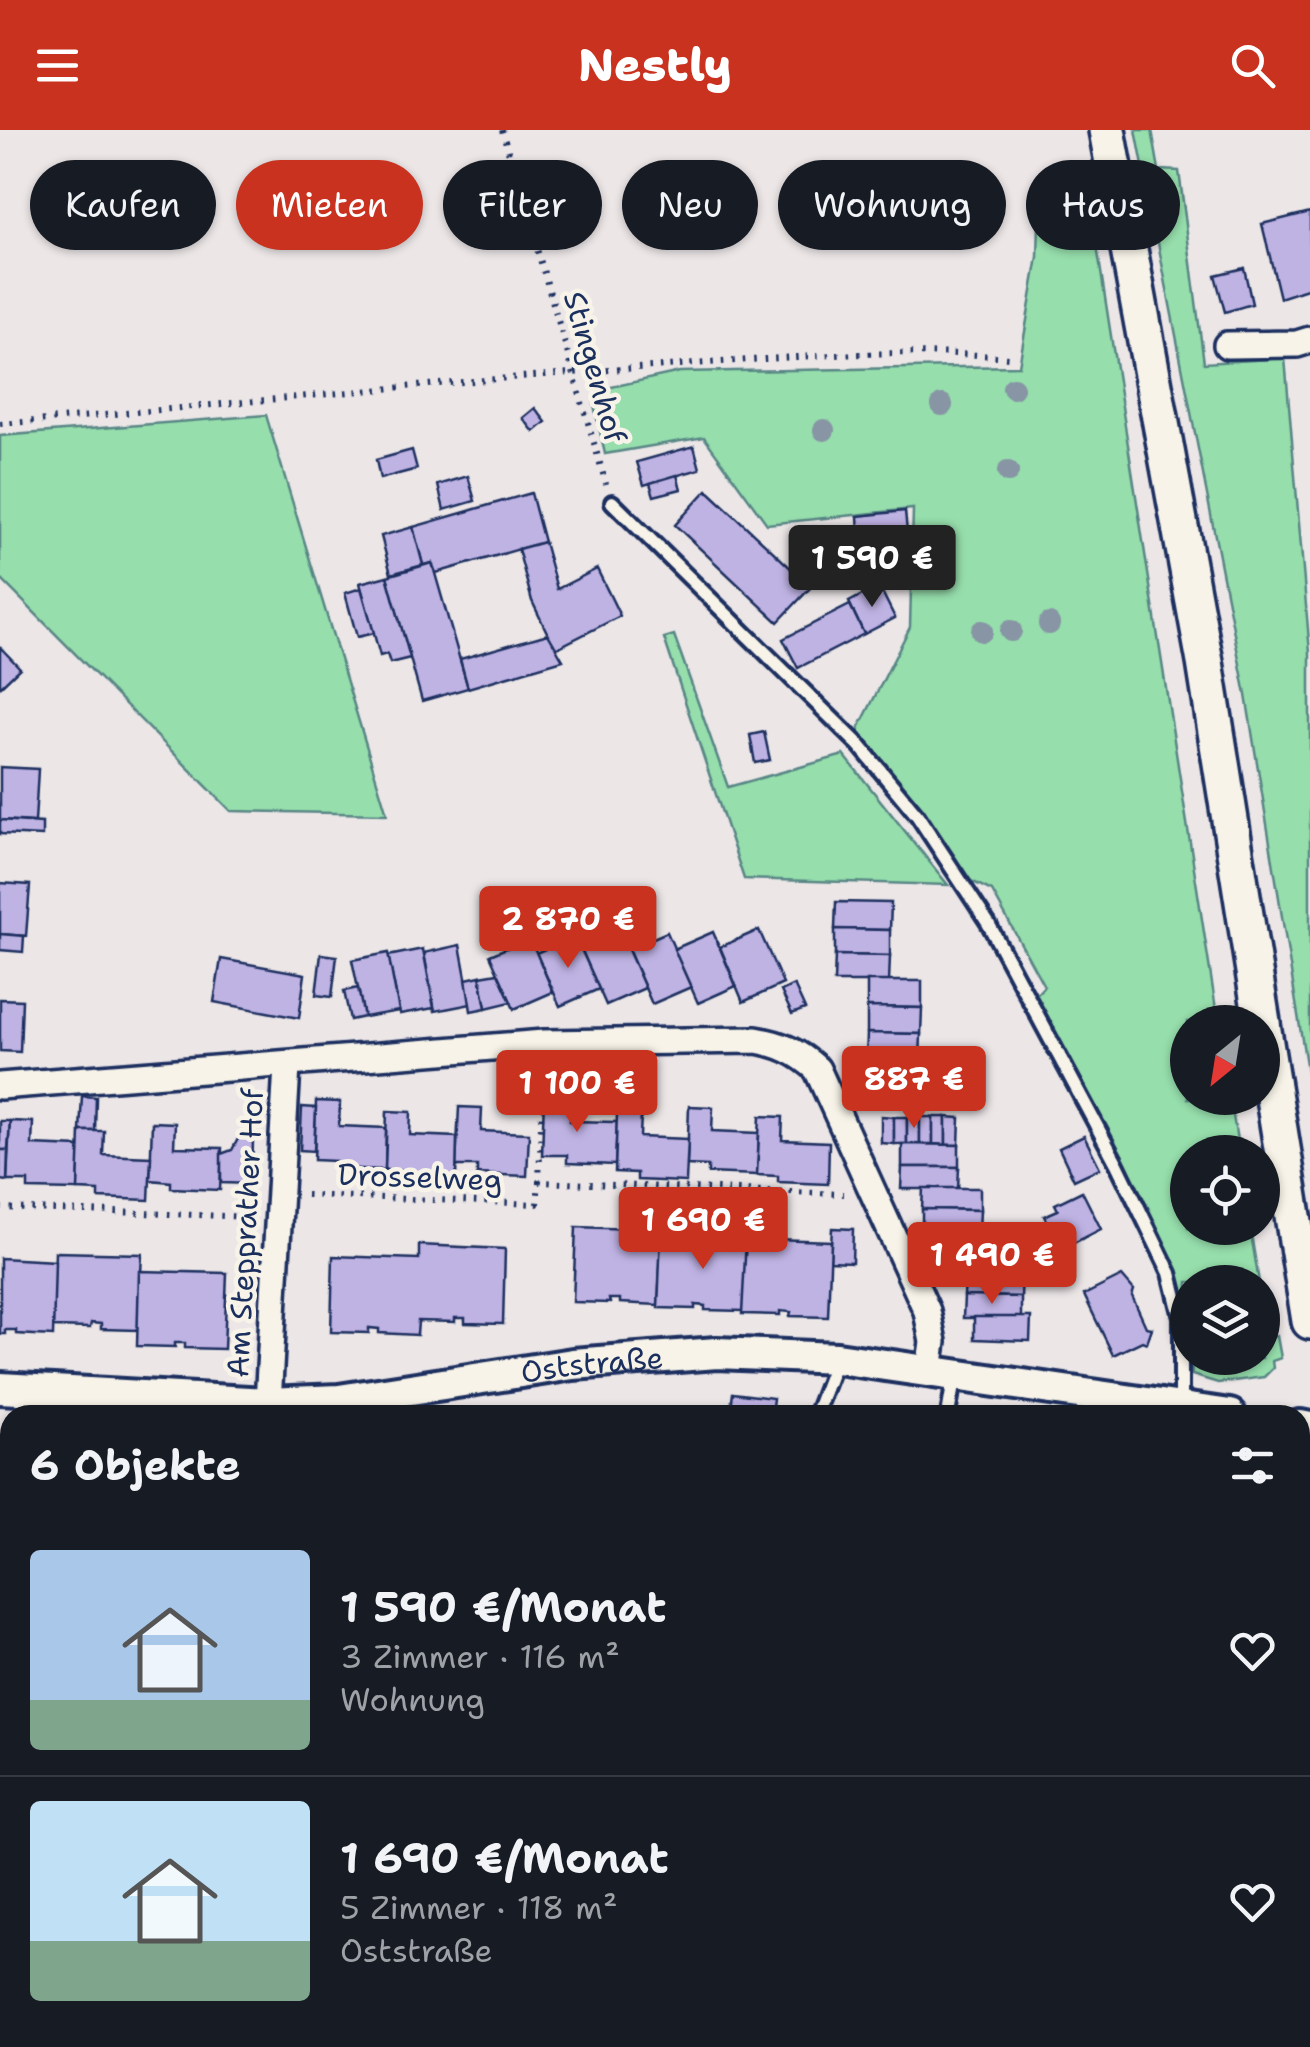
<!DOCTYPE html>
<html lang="de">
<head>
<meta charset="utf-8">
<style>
  :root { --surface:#171b24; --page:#242831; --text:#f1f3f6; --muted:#9ea1a6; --line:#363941; --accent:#c8321e }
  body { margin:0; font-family:"Shantell Sans",sans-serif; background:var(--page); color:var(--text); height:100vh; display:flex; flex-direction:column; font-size:38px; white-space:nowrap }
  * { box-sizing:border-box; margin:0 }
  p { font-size:32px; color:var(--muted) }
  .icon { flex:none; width:55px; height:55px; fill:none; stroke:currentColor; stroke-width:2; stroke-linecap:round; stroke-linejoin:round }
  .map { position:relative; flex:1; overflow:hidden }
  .sheet { position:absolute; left:0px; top:1275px; width:1310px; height:642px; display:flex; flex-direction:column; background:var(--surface); border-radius:30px 30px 0 0; box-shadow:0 2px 8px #0004 }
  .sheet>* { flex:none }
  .top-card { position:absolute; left:30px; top:30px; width:1250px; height:90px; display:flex; gap:20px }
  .needle { width:65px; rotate:210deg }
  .tools { position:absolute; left:1170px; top:875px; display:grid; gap:20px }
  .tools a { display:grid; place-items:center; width:110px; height:110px; border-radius:50%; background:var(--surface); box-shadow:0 2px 8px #0004; font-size:50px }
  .price { position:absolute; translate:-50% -85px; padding:0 22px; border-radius:10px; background:var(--accent); color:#fff; font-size:32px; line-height:65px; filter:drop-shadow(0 2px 5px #0008) }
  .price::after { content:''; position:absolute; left:50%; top:60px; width:30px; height:22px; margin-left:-15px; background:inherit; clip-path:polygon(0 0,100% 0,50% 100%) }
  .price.active { background:#222; color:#fff }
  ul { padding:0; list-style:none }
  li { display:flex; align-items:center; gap:30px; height:250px; padding:0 30px }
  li+li { border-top:2px solid var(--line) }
  li span { display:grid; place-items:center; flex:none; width:280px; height:200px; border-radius:10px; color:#555 }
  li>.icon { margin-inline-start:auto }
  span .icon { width:120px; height:120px; fill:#fffc; stroke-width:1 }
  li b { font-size:42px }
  h2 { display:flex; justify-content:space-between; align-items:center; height:120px; padding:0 30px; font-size:42px }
  .tag { padding:0 35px; border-radius:45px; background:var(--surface); box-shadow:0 2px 8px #0004; font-size:35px; line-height:90px }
  .tag.active { background:var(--accent); color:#fff }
  header { display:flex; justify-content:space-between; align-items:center; height:130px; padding:0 30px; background:var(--accent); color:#fff; font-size:45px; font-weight:800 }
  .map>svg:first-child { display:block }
</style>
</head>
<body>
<header><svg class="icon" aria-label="menu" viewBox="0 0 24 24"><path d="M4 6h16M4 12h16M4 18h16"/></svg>Nestly<svg class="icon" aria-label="search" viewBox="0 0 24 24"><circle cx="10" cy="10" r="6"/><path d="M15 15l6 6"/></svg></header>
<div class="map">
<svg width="1310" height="1917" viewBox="0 0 1310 1917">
  <rect width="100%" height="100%" fill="#ece6e7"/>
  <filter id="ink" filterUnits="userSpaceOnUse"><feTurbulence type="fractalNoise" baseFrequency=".01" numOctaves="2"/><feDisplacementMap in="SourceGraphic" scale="20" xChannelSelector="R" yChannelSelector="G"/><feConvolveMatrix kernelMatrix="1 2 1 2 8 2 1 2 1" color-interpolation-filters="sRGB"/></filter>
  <g filter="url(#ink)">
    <g fill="#96deac" stroke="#588685" stroke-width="2.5">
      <polygon points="1136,0 1152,0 1159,40 1179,41 1204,233 1285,228 1310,523 1310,959 1246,565"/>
      <polygon points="1087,52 1218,892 1188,892 1188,968 1230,968 1239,1022 1188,1022 1188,1098 1250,1098 1259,1152 1188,1152 1187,1173 1035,866 1044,856 992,761 969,750 858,600 910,497 913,379 767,394 704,307 605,324 594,275 602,259 680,242 1019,236 1038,127 1040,58"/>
      <polygon points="266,285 387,684 231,681 0,448 0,306"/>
      <polygon points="674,505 728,657 844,625 948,755 744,749 664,508"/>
      <polygon points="1263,1175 1268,1208 1277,1206 1281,1228 1272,1231 1273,1238 1264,1247 1218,1253 1192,1245 1191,1228 1262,1228"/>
    </g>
    <g fill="#bfb3e4" stroke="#1b2f5e" stroke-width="2.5">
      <polygon points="1310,82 1310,158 1280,168 1262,94"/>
      <polygon points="1244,138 1252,174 1225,182 1215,145"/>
      <polygon points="535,278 546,292 534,302 523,288"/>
      <polygon points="694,316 700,339 644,355 637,332"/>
      <polygon points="412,320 417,339 380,349 376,330"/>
      <polygon points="677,345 681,359 654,366 650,353"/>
      <polygon points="468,346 475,371 444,380 438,355"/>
      <polygon points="707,360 811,457 778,492 675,395"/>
      <polygon points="531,363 544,412 436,443 432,433 423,435 413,397"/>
      <polygon points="905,381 908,413 860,418 858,386"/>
      <polygon points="413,397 423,435 391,444 381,406"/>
      <polygon points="544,412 557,459 597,439 620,486 555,519 532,471 518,419"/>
      <polygon points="432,433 468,558 422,571 387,446"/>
      <polygon points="387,446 410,528 390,533 387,524 380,526 360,453"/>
      <polygon points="879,456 895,488 864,504 849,472"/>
      <polygon points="361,458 374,503 357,507 345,463"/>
      <polygon points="850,475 864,504 798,538 783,509"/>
      <polygon points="548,504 563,530 468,558 460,529"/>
      <polygon points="0,517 20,538 0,557"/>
      <polygon points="764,602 770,630 755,633 750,605"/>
      <polygon points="0,637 38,639 35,692 0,690"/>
      <polygon points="0,690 42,693 42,706 0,704"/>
      <polygon points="0,753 30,755 26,806 0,804"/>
      <polygon points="836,772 891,773 890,800 835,799"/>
      <polygon points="835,799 890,800 890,826 835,825"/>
      <polygon points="759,800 783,854 743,872 720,817"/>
      <polygon points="667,802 691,857 652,874 628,819"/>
      <polygon points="713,802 736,856 698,873 674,819"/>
      <polygon points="0,804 24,806 23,822 0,820"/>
      <polygon points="621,804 645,858 606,875 582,821"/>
      <polygon points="575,806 599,859 560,876 536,823"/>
      <polygon points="530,808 553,862 514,879 490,825"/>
      <polygon points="460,815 471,874 435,881 424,823"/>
      <polygon points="423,819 434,878 400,884 388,826"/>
      <polygon points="388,823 399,881 364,887 352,830"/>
      <polygon points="321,824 337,826 332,867 316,865"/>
      <polygon points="835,825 890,826 889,852 834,852"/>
      <polygon points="221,829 305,844 299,888 214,872"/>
      <polygon points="498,843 511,872 486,878 480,846"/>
      <polygon points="480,846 486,878 471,881 466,849"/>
      <polygon points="867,851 922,851 922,878 867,877"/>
      <polygon points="794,855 805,879 792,884 781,861"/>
      <polygon points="358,858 364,887 350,890 344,861"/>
      <polygon points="0,869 22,870 20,922 0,921"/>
      <polygon points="867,877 922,878 921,904 867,903"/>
      <polygon points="867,903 921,904 920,931 866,930"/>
      <polygon points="619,929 635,930 634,958 618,958"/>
      <polygon points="858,930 872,930 871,957 858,957"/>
      <polygon points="872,930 884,930 884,958 871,957"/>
      <polygon points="884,930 898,931 897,958 884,958"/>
      <polygon points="898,931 911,931 910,958 897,958"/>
      <polygon points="911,931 924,931 923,958 910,958"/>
      <polygon points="924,931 937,932 936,959 923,958"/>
      <polygon points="937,932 950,932 949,959 936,959"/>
      <polygon points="950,932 963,932 962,960 949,959"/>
      <polygon points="963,932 976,933 975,960 962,960"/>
      <polygon points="526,941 538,942 537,970 525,969"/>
      <polygon points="82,966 96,967 95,1001 80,1001"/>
      <polygon points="544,967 571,967 570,991 617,992 615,1035 567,1033 567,1025 542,1025"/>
      <polygon points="316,971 340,972 339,996 386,998 385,1040 335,1038 335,1031 314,1030"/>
      <polygon points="689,976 713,977 712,1001 759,1003 757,1045 708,1043 708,1036 687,1035"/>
      <polygon points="302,977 316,978 314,1021 300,1020"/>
      <polygon points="459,977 482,978 481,1001 529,1003 527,1046 477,1044 477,1036 456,1036"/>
      <polygon points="387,981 411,982 410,1005 457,1007 456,1050 406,1048 406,1041 385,1040"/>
      <polygon points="617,983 641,984 640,1007 688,1009 686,1052 637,1050 637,1043 615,1042"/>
      <polygon points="760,986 783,987 782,1010 829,1012 828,1054 778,1052 778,1046 757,1045"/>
      <polygon points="881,986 894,987 894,1014 881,1013"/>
      <rect x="894" y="987" width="13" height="27"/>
      <rect x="907" y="987" width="13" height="27"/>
      <rect x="920" y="987" width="13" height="27"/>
      <polygon points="933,987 946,987 946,1015 933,1014"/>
      <polygon points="946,987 960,988 959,1015 946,1015"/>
      <polygon points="0,991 10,991 8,1020 0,1020"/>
      <polygon points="10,991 33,992 32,1015 80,1017 78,1060 28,1059 28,1051 7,1051"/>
      <polygon points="152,992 175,993 174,1017 222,1018 220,1060 171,1058 171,1052 150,1050"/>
      <polygon points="80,1001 104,1001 103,1025 151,1027 149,1070 99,1068 99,1061 78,1060"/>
      <polygon points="1084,1006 1100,1038 1074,1050 1059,1018"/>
      <polygon points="239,1007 253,1008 252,1054 221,1053 221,1024 232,1020"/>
      <polygon points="902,1014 959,1015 959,1037 902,1037"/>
      <polygon points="0,1020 8,1020 7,1051 0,1050"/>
      <polygon points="902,1037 959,1037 958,1059 901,1059"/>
      <polygon points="923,1058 980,1058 980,1080 922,1079"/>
      <polygon points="1082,1061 1101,1099 1060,1120 1044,1086 1058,1080 1055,1074"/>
      <polygon points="922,1079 980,1080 979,1102 922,1101"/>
      <polygon points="576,1097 662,1100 658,1175 620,1173 620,1169 609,1169 610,1173 573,1172"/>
      <polygon points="832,1098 853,1099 852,1132 830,1131"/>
      <polygon points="944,1101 1001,1101 1001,1123 943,1123"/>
      <polygon points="661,1103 748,1106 743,1181 705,1180 705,1176 695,1175 695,1179 658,1178"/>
      <polygon points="746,1108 831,1111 828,1187 790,1186 791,1182 780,1181 780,1185 742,1184"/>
      <polygon points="419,1115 505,1119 503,1194 465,1193 465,1188 455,1188 455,1192 418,1191 417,1205 379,1203 379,1199 369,1198 369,1203 331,1202 333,1126 419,1129"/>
      <polygon points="55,1122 142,1124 138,1200 101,1199 101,1194 91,1193 90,1198 52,1197"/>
      <polygon points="943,1123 1001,1123 1000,1145 943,1145"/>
      <polygon points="0,1128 55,1131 53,1206 16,1204 16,1200 5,1200 5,1204 0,1204"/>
      <polygon points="139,1141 227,1143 224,1219 185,1218 185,1213 175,1213 175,1217 137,1216"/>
      <polygon points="965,1144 1022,1144 1021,1167 964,1166"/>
      <polygon points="1122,1146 1134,1160 1132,1166 1146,1197 1152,1198 1147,1213 1142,1211 1113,1225 1084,1165"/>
      <polygon points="964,1166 1021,1167 1021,1188 963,1188"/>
      <polygon points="974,1187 1031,1187 1030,1211 974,1209"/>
      <polygon points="733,1263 773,1268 771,1285 730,1285"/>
      <polygon points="8,1565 10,1593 0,1596 0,1568"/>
      <polygon points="0,1657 10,1701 10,1756 0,1758"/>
      <polygon points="1310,1768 1310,1917 1301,1917 1300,1769"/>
      <polygon points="1165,1908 1264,1908 1267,1917 1156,1917 1154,1911"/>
    </g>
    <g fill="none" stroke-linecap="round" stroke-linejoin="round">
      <g stroke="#1b2f5e" stroke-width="20">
        <g id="service">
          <polyline points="612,372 859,615 917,685 988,793 1117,1034 1170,1143 1181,1187 1181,1277"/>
          <polyline points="815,1285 837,1228"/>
          <polyline points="948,1285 955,1243"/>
        </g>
      </g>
      <g stroke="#1b2f5e" stroke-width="32">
        <g id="minor">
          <polyline points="1227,215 1297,214 1310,210"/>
          <path d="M0,956L544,913L756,910C781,914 798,922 817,939L927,1181L933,1212L929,1240"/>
          <polyline points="268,1273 287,936"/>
        </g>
      </g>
      <g stroke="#1b2f5e" stroke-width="38">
        <g id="tertiary">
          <path id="s1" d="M0,1258L268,1273L339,1270L573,1234L717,1223L837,1228L1230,1285"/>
          <polyline points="1300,1296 1310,1298"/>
        </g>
      </g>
      <g stroke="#1b2f5e" stroke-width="42">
        <g id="secondary">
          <polyline points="1107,0 1205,532 1262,892"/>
          <polyline points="1262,894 1310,1191"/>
        </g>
      </g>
      <g stroke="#1b2f5e" stroke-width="6" stroke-dasharray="2.5 8" stroke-linecap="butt">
        <polyline points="502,0 606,354"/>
        <path d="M0,294C217,276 434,252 652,237C770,229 890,217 1008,227"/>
        <polyline points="539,1052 543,939"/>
        <polyline points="306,1065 537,1074 539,1052 843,1064"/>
        <polyline points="0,1078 254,1087"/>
      </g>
      <use href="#service" stroke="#f7f3e8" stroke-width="12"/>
      <use href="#minor" stroke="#f7f3e8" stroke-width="25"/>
      <use href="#tertiary" stroke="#f7f3e8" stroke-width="30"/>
      <use href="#secondary" stroke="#f7f3e8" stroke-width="35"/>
    </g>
    <g fill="#8795a4">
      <circle cx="1013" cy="258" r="11"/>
      <circle cx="942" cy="275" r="11"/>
      <circle cx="824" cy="300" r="11"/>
      <circle cx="1008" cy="342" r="11"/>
      <circle cx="1049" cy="494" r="11"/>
      <circle cx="982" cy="501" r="11"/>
      <circle cx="1011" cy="501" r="11"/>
    </g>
  </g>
  <g text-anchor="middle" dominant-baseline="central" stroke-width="9" stroke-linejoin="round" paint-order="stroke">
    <g font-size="30" fill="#1b2f5e" stroke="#f7f3e8">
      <text transform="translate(595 237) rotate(74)">Stingenhof</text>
      <text transform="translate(420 1047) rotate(2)">Drosselweg</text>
      <text transform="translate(245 1103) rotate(-87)">Am Stepprather Hof</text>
      <text stroke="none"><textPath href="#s1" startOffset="595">Oststraße</textPath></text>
    </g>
  </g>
</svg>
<div class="tools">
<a><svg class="needle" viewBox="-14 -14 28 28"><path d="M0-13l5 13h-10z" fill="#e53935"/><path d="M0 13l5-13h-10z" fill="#9ea1a6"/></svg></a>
<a><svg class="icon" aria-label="locate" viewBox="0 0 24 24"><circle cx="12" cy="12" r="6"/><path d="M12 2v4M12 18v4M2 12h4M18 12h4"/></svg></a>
<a><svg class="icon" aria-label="layers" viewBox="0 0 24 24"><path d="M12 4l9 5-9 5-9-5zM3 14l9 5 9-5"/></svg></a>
</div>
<b class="price active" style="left:872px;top:480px">1 590 €</b>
<b class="price" style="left:568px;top:841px">2 870 €</b>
<b class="price" style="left:914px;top:1001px">887 €</b>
<b class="price" style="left:577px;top:1005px">1 100 €</b>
<b class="price" style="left:703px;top:1142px">1 690 €</b>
<b class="price" style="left:992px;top:1177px">1 490 €</b>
<div class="top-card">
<a class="tag">Kaufen</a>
<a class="tag active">Mieten</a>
<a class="tag">Filter</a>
<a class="tag">Neu</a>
<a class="tag">Wohnung</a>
<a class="tag">Haus</a>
</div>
<section class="sheet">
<h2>6 Objekte<svg class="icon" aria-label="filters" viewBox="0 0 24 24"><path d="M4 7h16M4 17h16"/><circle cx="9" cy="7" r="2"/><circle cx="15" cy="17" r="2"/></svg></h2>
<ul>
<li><span style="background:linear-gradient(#a9c7e8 75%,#7fa58c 0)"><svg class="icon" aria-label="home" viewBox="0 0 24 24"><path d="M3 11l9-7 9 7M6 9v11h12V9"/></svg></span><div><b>1 590 €/Monat</b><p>3 Zimmer · 116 m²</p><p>Wohnung</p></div><svg class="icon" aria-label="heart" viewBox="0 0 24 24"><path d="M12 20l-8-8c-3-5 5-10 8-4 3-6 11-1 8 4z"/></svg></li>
<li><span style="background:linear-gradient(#bfe0f5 70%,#7fa58c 0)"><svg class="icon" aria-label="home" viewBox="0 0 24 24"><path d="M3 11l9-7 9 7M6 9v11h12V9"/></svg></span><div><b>1 690 €/Monat</b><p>5 Zimmer · 118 m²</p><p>Oststraße</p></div><svg class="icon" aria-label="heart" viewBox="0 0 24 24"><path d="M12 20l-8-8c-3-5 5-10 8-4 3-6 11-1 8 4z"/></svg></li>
</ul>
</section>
</div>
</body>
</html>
